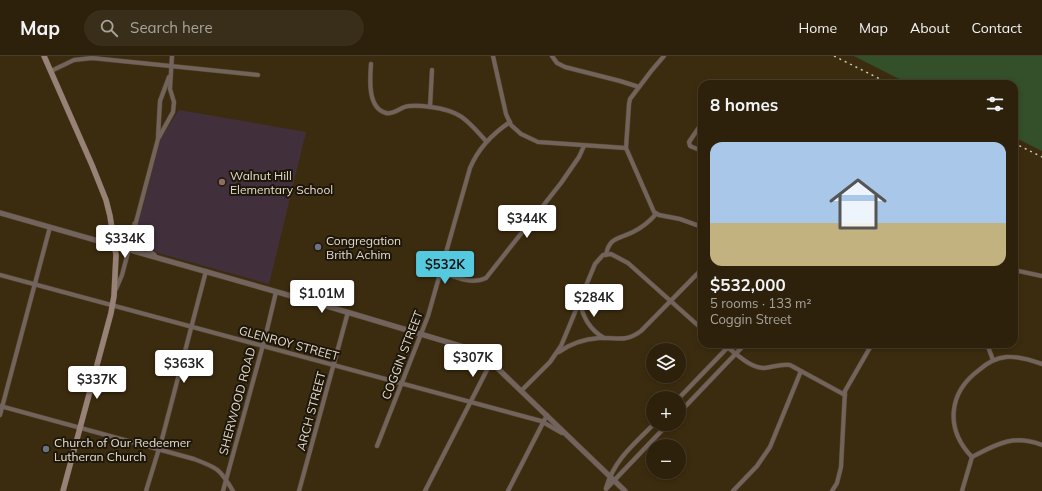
<!DOCTYPE html>
<html lang="en">
<head>
<meta charset="utf-8">
<style>
  :root { --surface:#2d210b; --page:#392e19; --text:#f1f3f6; --muted:#a7a39d; --line:#483e2c; --accent:#55cadf }
  body { margin:0; font-family:Mulish,sans-serif; background:var(--page); color:var(--text); height:100vh; display:flex; flex-direction:column; font-size:15px; white-space:nowrap }
  * { box-sizing:border-box; margin:0 }
  p { font-size:13px; color:var(--muted) }
  .icon { flex:none; width:22px; height:22px; fill:none; stroke:currentColor; stroke-width:2; stroke-linecap:round; stroke-linejoin:round }
  .map { position:relative; flex:1; overflow:hidden }
  .side { position:absolute; left:698px; top:24px; width:320px; height:268px; display:flex; flex-direction:column; background:var(--surface); border-radius:12px; box-shadow:0 2px 6px #0003,0 0 0 1px var(--line) }
  .side>* { flex:none }
  .buttons { position:absolute; left:646px; top:287px; display:grid; gap:8px }
  .buttons a { display:grid; place-items:center; width:40px; height:40px; border-radius:50%; background:var(--surface); box-shadow:0 2px 6px #0003,0 0 0 1px var(--line); font-size:20px }
  .price { position:absolute; translate:-50% -34px; padding:0 9px; border-radius:4px; background:#fff; color:#222; font-size:13px; line-height:26px; filter:drop-shadow(0 1px 2px #0008) }
  .price::after { content:''; position:absolute; left:50%; top:24px; width:12px; height:9px; margin-left:-6px; background:inherit; clip-path:polygon(0 0,100% 0,50% 100%) }
  .price.active { background:var(--accent); color:#111 }
  ul { padding:0; list-style:none }
  li { display:grid; align-content:center; gap:8px; height:212px; padding:0 12px }
  li+li { border-top:1px solid var(--line) }
  li span { display:grid; place-items:center; height:124px; border-radius:12px; color:#555 }
  li>.icon { margin-inline-start:auto }
  span .icon { width:72px; height:72px; fill:#fffc; stroke-width:1 }
  li b { font-size:17px }
  h2 { display:flex; justify-content:space-between; align-items:center; height:48px; padding:0 12px; font-size:17px }
  header { display:flex; align-items:center; gap:24px; box-sizing:border-box; height:56px; padding:0 20px; background:var(--surface); border-bottom:1px solid var(--line) }
  header strong { font-size:19px }
  nav { display:flex; gap:22px; margin-inline-start:auto; font-size:14px }
  .search { width:280px; height:36px; background:var(--page); display:flex; align-items:center; gap:10px; box-sizing:border-box; padding:0 14px; border-radius:22px; color:var(--muted); font-size:15px }
  .map>svg:first-child { display:block }
</style>
</head>
<body>
<header>
<strong>Map</strong>
<div class="search"><svg class="icon" aria-label="search" viewBox="0 0 24 24"><circle cx="10" cy="10" r="6"/><path d="M15 15l6 6"/></svg>Search here</div>
<nav><a>Home</a><a>Map</a><a>About</a><a>Contact</a></nav>
</header>
<div class="map">
<svg width="1042" height="435" viewBox="0 0 1042 435">
  <rect width="100%" height="100%" fill="#3c2c0f"/>
  <polygon fill="#41303b" points="179,54 306,76 269,228 158,197 145,189 140,181 138,169 161,82"/>
  <polygon fill="#33502a" points="854,0 1042,0 1042,95 1014,81 1014,28 909,28"/>
  <g fill="none" stroke-linecap="round" stroke-linejoin="round">
    <g stroke="#57482d" stroke-width="5">
      <g id="minor">
        <polyline points="493,0 506,58 511,69 521,78 538,86 626,92"/>
        <polyline points="552,0 557,7 565,11 620,25 639,31"/>
        <polyline points="664,0 652,14 630,43 629,48 626,92 654,156 659,159 680,163 702,171"/>
        <path d="M371,8C370,22 367,52 386,57C394,59 402,50 409,50C416,49 424,50 431,51C461,55 467,64 486,85"/>
        <polyline points="51,15 74,4 92,2 258,19"/>
        <polyline points="430,51 432,14"/>
        <polyline points="702,67 689,86 690,90 702,95"/>
        <polyline points="158,81 160,45 169,21"/>
        <path d="M606,199C609,181 619,183 633,176C641,172 650,165 656,158"/>
        <polyline points="1014,214 1042,220"/>
        <path d="M441,216C455,221 472,229 486,222L561,127L579,101L584,90"/>
        <polyline points="0,219 541,365 562,377"/>
        <polyline points="116,233 122,219 158,83 173,56 174,46 170,33 172,0"/>
        <path d="M579,246C584,262 589,273 604,282"/>
        <path d="M723,288C735,296 749,312 764,312C773,311 780,308 790,309L845,339"/>
        <polyline points="987,288 993,304"/>
        <path d="M559,296C570,288 585,283 599,282C617,281 625,287 641,275L702,213"/>
        <polyline points="521,335 550,306 561,290 595,208 603,199 611,198 628,207 702,273"/>
        <polyline points="679,342 731,288"/>
        <path d="M0,350L194,403C218,412 220,413 233,435"/>
        <polyline points="679,357 745,288"/>
        <polyline points="0,359 50,171"/>
        <path d="M377,390L428,260L470,112C478,93 492,78 510,66"/>
        <path d="M972,401C997,388 1013,378 1042,389"/>
        <path d="M606,432C614,404 634,388 654,368"/>
        <polyline points="606,433 668,368"/>
        <polyline points="146,435 162,383 206,215"/>
        <polyline points="223,435 266,278 276,236"/>
        <polyline points="299,435 348,256"/>
        <polyline points="425,435 491,306"/>
        <polyline points="508,435 547,359"/>
        <polyline points="733,435 757,410 770,391 801,315"/>
        <polyline points="832,435 837,427 841,411 845,335 872,288"/>
        <path d="M962,435L972,401C945,373 948,337 979,314C987,307 995,302 1006,301C1019,300 1031,304 1042,308"/>
      </g>
    </g>
    <g stroke="#57482d" stroke-width="6">
      <g id="tertiary">
        <polyline points="0,157 330,251 474,294 484,300 491,306 625,435"/>
        <path d="M135,168C140,185 138,188 154,199"/>
      </g>
    </g>
    <g stroke="#57482d" stroke-width="6">
      <polyline id="secondary" points="44,0 92,109 106,144 110,160 116,199 114,240 111,257 63,435"/>
    </g>
    <use href="#minor" stroke="#72635d" stroke-width="4"/>
    <use href="#tertiary" stroke="#72635d" stroke-width="5"/>
    <use href="#secondary" stroke="#988176" stroke-width="5.5"/>
    <g stroke="#d1c7b5" stroke-width="1.5" stroke-dasharray="2 4" stroke-linecap="butt">
      <polyline points="834,0 890,28"/>
      <polyline points="1014,87 1042,101"/>
    </g>
  </g>
  <circle fill="#8d6e63" stroke="#1d160a" stroke-width="1.5" cx="222" cy="126" r="4"/>
  <g fill="#6b7280" stroke="#1d160a" stroke-width="1.5">
    <circle cx="318" cy="191" r="4"/>
    <circle cx="46" cy="393" r="4"/>
  </g>
  <g text-anchor="middle" dominant-baseline="central" stroke-width="4" stroke-linejoin="round" paint-order="stroke">
    <g font-size="12" fill="#e4daca" stroke="#1d160a" text-anchor="start">
      <text x="230" y="119">Walnut Hill<tspan x="230" dy="14">Elementary School</tspan></text>
      <text x="326" y="184">Congregation<tspan x="326" dy="14">Brith Achim</tspan></text>
      <text x="54" y="386">Church of Our Redeemer<tspan x="54" dy="14">Lutheran Church</tspan></text>
    </g>
    <g font-size="12" fill="#e4daca" stroke="#1d160a">
      <text transform="translate(289 287) rotate(15)">GLENROY STREET</text>
      <text transform="translate(402 299) rotate(-69)">COGGIN STREET</text>
      <text transform="translate(237 345) rotate(-75)">SHERWOOD ROAD</text>
      <text transform="translate(311 355) rotate(-75)">ARCH STREET</text>
    </g>
  </g>
</svg>
<div class="buttons">
<a><svg class="icon" aria-label="layers" viewBox="0 0 24 24"><path d="M12 4l9 5-9 5-9-5zM3 14l9 5 9-5"/></svg></a>
<a>+</a>
<a>−</a>
</div>
<b class="price" style="left:527px;top:183px">$344K</b>
<b class="price" style="left:125px;top:203px">$334K</b>
<b class="price active" style="left:445px;top:229px">$532K</b>
<b class="price" style="left:322px;top:258px">$1.01M</b>
<b class="price" style="left:594px;top:262px">$284K</b>
<b class="price" style="left:473px;top:322px">$307K</b>
<b class="price" style="left:184px;top:328px">$363K</b>
<b class="price" style="left:97px;top:344px">$337K</b>
<section class="side">
<h2>8 homes<svg class="icon" aria-label="filters" viewBox="0 0 24 24"><path d="M4 7h16M4 17h16"/><circle cx="9" cy="7" r="2"/><circle cx="15" cy="17" r="2"/></svg></h2>
<ul>
<li><span style="background:linear-gradient(#a9c7e8 65%,#c2b280 0)"><svg class="icon" aria-label="home" viewBox="0 0 24 24"><path d="M3 11l9-7 9 7M6 9v11h12V9"/></svg></span><div><b>$532,000</b><p>5 rooms · 133 m²</p><p>Coggin Street</p></div></li>
</ul>
</section>
</div>
</body>
</html>
